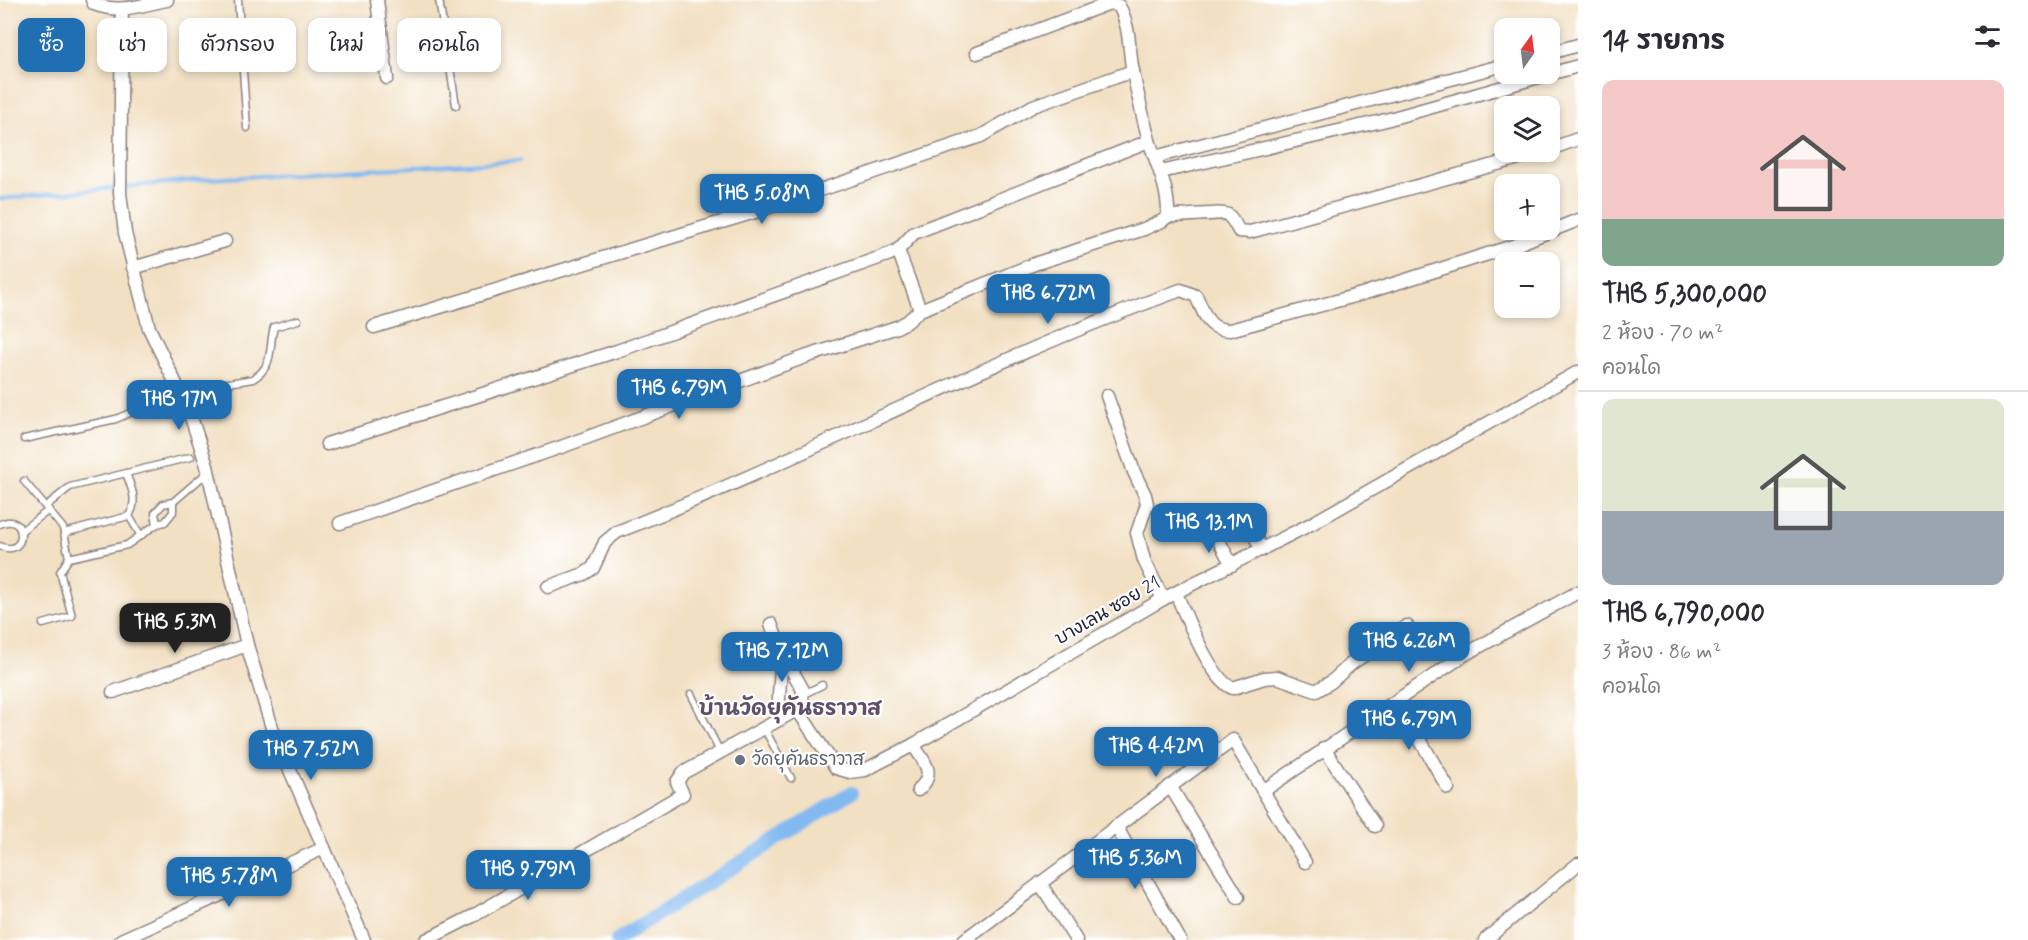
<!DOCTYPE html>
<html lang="th">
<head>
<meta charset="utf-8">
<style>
  :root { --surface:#fff; --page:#f7f7f7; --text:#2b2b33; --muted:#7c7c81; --line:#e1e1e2; --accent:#1f6fb2 }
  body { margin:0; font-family:Mynerve,"Playpen Sans Thai",sans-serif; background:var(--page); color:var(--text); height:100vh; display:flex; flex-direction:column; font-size:22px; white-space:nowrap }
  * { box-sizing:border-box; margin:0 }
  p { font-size:20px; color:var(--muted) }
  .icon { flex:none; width:33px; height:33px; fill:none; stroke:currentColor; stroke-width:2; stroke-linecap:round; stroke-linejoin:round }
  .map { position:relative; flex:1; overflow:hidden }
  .panel { display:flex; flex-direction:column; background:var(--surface); width:450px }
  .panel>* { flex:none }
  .guide { position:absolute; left:18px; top:18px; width:570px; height:54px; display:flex; gap:12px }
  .needle { width:39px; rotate:14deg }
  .fabs { position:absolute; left:1494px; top:18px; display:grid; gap:12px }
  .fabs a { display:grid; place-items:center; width:66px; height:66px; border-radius:12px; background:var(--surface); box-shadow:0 3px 9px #0003; font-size:30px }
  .price { position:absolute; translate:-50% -51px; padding:0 14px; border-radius:12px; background:var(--accent); color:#fff; font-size:20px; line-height:39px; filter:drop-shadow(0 2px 3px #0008) }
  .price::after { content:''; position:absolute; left:50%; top:36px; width:18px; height:14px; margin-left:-9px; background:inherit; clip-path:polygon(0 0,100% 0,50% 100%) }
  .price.on { background:#222; color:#fff }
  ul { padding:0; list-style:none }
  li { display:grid; align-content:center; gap:12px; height:318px; padding:0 24px }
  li+li { border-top:2px solid var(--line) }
  li span { display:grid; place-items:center; height:186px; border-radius:12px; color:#555 }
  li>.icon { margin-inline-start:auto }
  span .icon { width:108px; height:108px; fill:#fffc; stroke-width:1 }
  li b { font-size:26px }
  h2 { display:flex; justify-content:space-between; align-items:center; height:72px; padding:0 24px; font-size:26px }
  .chip { padding:0 21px; border-radius:12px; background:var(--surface); box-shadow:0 3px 9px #0003; font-size:21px; line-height:54px }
  .chip.on { background:var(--accent); color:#fff }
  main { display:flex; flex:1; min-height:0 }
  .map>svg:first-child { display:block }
</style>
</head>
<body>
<main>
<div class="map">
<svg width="1578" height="940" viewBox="0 0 1578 940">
  <rect width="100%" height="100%" fill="#fff"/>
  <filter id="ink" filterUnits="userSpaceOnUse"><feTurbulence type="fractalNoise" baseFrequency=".0167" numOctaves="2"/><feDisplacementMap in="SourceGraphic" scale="12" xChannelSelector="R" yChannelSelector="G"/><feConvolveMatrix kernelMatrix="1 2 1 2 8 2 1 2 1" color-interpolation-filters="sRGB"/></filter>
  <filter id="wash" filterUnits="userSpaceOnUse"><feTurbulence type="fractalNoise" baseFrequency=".008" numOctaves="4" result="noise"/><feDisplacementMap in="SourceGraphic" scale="24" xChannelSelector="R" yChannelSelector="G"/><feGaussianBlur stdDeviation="1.35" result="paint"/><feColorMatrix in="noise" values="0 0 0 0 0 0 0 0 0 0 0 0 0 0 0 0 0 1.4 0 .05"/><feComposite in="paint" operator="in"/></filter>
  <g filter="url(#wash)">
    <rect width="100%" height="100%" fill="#f2e0c3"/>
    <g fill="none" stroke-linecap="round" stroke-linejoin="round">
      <polyline stroke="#82b9f1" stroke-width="4" points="0,199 207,179 520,161"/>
      <polyline stroke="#82b9f1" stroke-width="14" points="617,940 851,793"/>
    </g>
  </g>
  <g filter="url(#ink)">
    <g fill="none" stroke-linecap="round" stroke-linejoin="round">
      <g stroke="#8a817f" stroke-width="9">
        <g id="service">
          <polyline points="238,0 247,128"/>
          <polyline points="439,0 456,105"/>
          <path d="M24,439L116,419L180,391L253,379C275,365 268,349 274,327L298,320"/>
          <polyline points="24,481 63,528 69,558 127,545 157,524"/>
          <polyline points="173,502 173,512 165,522 157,524 155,513 163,504 173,502 208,472"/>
          <polyline points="46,506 70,487 191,457"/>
          <polyline points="129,516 141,536"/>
          <path d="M0,524C28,511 28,559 0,546"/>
          <polyline points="21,531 49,510"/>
          <path d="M64,533L129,516C138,501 132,489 126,473"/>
          <polyline points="43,624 72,616 60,572 69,558"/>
          <polyline points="691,694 720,752"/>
          <polyline points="804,694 822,685"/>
          <polyline points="764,728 791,778"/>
        </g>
      </g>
      <g stroke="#8a817f" stroke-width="15">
        <g id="minor">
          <path d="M92,0L94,4C119,14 141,5 167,0"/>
          <polyline points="377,0 387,78"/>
          <polyline points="122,10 120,193 125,233 149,328 189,411 207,466 247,645 273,731 364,940"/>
          <polyline points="1550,53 1578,45"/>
          <polyline points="1550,149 1578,139"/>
          <polyline points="1155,157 1504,65"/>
          <polyline points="1161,172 1382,121 1578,66"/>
          <path d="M1168,216C1179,217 1224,211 1228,215C1233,219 1236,226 1239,231L1250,232L1541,152"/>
          <polyline points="133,268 225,241"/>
          <path d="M920,310L1037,263L1144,229L1162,221L1168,216C1169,189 1157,166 1149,140C1143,119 1138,95 1133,73C1129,51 1130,25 1119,6L1110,3L977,53"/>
          <polyline points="374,327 755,212 981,136 1033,106 1133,71"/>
          <polyline points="1107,396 1134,472 1145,495 1147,504 1137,533 1144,560 1163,599"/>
          <polyline points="327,444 617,351 890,254 898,250 914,233 1149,141"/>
          <polyline points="1241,510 1262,550"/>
          <polyline points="340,523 564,446 805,357 897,327 908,321 920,310 898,250"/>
          <polyline points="1213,530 1232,565"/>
          <path d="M548,587L584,574L593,568L605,542L617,532C808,457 988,359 1181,290L1196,296C1205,314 1207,330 1230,330L1362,294L1513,246L1578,220"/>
          <path d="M1176,593C1185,614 1212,682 1233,688L1264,678L1277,677L1316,691L1331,682L1351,664L1407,626"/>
          <polyline points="771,624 782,653 779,695 779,720"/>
          <polyline points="783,654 803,690 802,700 797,712"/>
          <polyline points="113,692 247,645"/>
          <polyline points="1397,700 1448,788"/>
          <path d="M913,745C924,761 937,774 918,790"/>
          <polyline points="1324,748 1375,826"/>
          <polyline points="1170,786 1238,897"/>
          <polyline points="1263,791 1464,655 1578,592"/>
          <polyline points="1116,826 1180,940"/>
          <polyline points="1040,883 1076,940"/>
          <polyline points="121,940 324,848"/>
          <polyline points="426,940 473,916 683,794 677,782 683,773 793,712 797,712 801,715 836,768 850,772 865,770 913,745 1163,599 1311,524 1578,372"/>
          <polyline points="964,940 1233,740 1305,862"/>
          <polyline points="1485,940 1578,864"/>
        </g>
      </g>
      <use href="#service" stroke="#fff" stroke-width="6"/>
      <use href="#minor" stroke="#fff" stroke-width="12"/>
    </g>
  </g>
  <circle fill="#6b7280" stroke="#fff" stroke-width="2" cx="740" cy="760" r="6"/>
  <g text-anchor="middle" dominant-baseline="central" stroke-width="4.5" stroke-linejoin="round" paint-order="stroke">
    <g font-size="18" fill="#22223b" stroke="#fff">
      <text transform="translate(1108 611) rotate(-30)">บางเลน ซอย 21</text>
    </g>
    <g font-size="18" fill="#5b616d" stroke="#fff" text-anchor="start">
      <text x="752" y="760">วัดยุคันธราวาส</text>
    </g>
    <g font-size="21" font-weight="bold" fill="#604f69" stroke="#fff">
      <text x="790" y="709">บ้านวัดยุคันธราวาส</text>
    </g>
  </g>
</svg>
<div class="fabs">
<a><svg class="needle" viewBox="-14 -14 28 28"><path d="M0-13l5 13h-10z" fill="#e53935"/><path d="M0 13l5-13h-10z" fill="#7c7c81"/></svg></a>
<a><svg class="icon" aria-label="layers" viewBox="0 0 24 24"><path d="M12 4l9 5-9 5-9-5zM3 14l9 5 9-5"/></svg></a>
<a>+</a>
<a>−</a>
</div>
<b class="price" style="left:762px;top:225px">THB 5.08M</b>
<b class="price" style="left:1048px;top:325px">THB 6.72M</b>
<b class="price" style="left:679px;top:420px">THB 6.79M</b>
<b class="price" style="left:179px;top:431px">THB 17M</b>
<b class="price" style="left:1209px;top:554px">THB 13.1M</b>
<b class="price on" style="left:175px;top:654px">THB 5.3M</b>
<b class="price" style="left:1409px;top:673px">THB 6.26M</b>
<b class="price" style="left:782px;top:683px">THB 7.12M</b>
<b class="price" style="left:1409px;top:751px">THB 6.79M</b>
<b class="price" style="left:1156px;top:778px">THB 4.42M</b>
<b class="price" style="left:311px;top:781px">THB 7.52M</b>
<b class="price" style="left:1135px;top:890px">THB 5.36M</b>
<b class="price" style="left:528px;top:901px">THB 9.79M</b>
<b class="price" style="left:229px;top:908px">THB 5.78M</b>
<div class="guide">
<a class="chip on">ซื้อ</a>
<a class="chip">เช่า</a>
<a class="chip">ตัวกรอง</a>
<a class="chip">ใหม่</a>
<a class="chip">คอนโด</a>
</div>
</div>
<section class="panel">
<h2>14 รายการ<svg class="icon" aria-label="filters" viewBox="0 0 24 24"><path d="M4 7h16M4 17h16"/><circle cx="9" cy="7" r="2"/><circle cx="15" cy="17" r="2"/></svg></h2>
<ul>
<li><span style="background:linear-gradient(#f6c9c9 75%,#7fa58c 0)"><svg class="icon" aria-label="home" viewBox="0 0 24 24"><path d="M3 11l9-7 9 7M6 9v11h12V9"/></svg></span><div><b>THB 5,300,000</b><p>2 ห้อง · 70 m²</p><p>คอนโด</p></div></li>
<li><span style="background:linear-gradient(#dfe7d0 60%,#9aa5b1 0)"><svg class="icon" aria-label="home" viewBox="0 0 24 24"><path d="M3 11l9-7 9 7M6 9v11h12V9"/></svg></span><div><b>THB 6,790,000</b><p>3 ห้อง · 86 m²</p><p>คอนโด</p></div></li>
</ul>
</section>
</main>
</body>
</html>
